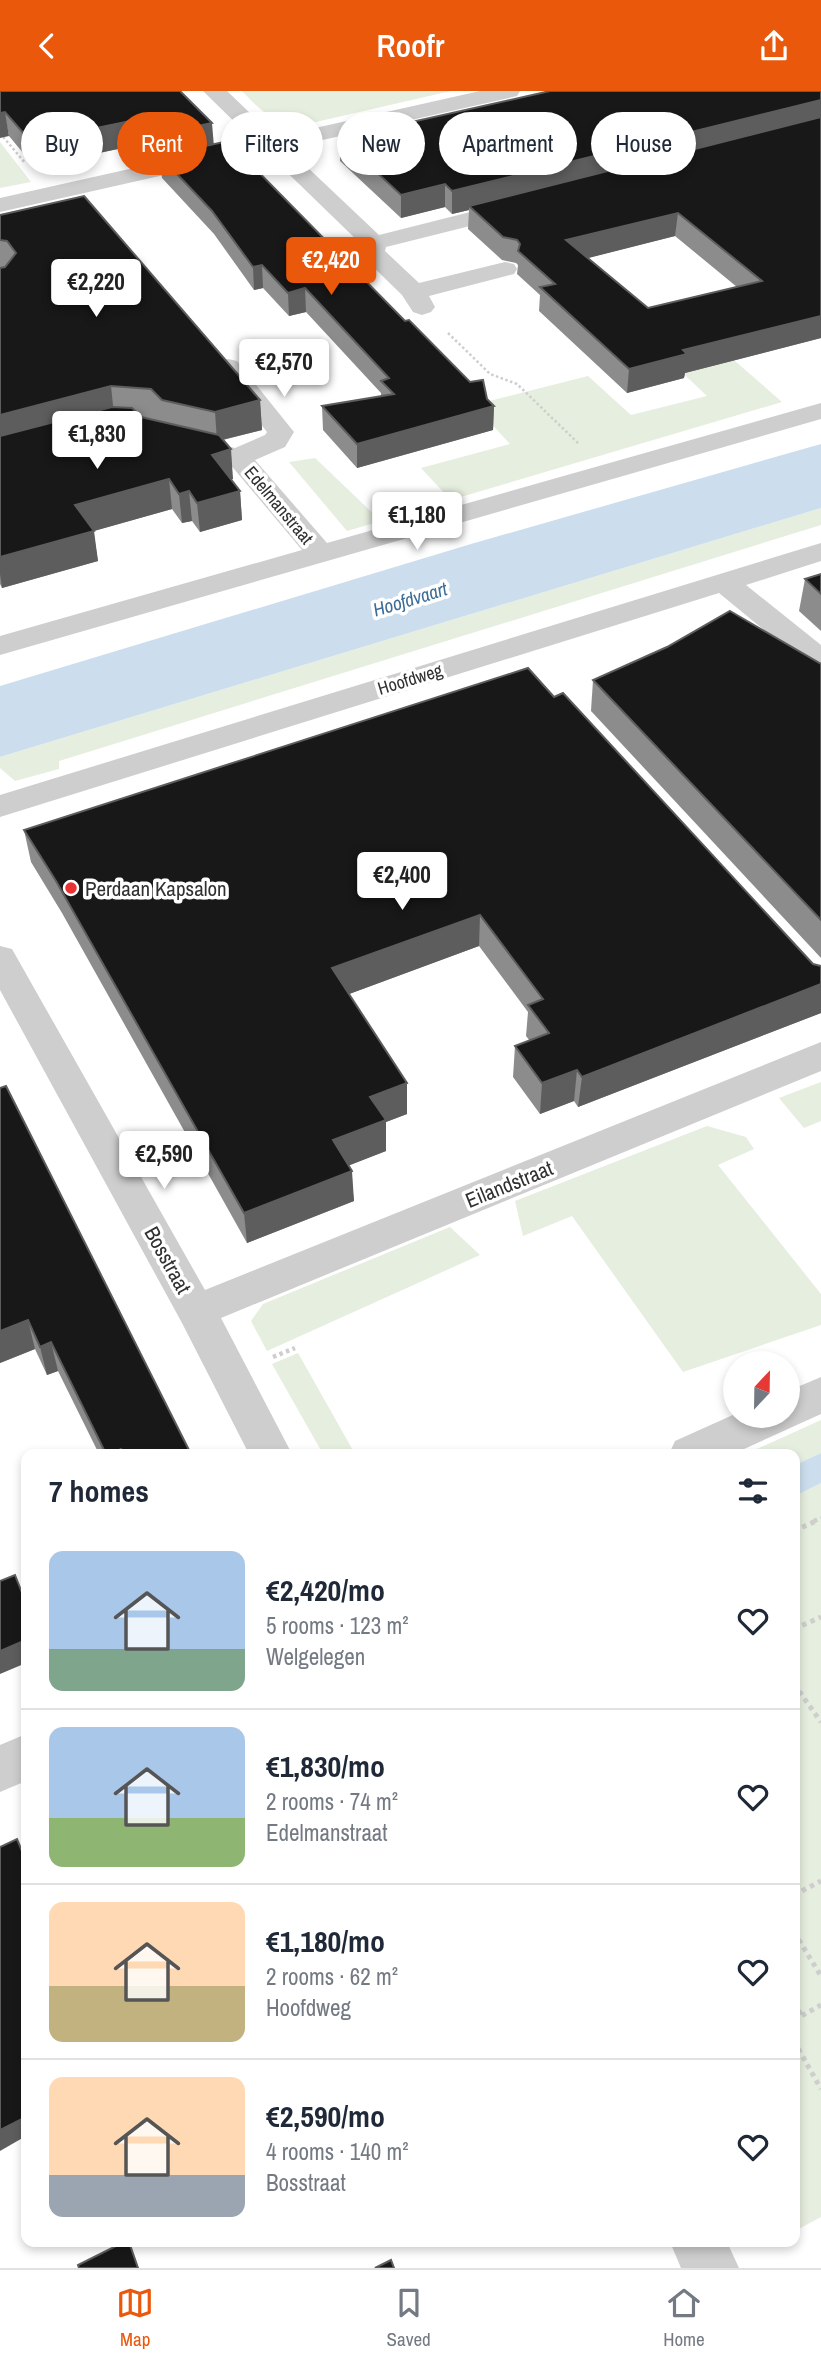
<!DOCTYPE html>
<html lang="en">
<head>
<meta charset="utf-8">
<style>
  :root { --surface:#fff; --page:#f6f6f7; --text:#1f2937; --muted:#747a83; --line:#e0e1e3; --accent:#ea580c }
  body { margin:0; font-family:"Archivo Narrow",sans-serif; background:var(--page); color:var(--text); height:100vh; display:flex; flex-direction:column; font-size:26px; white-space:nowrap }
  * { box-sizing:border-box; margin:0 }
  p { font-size:23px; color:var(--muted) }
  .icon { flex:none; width:38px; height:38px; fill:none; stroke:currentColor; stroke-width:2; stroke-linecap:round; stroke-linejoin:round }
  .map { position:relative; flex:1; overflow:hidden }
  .sheet { position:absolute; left:21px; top:1358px; width:779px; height:798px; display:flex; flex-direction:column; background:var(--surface); border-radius:14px; box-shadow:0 4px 10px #0003 }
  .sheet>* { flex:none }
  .guide { position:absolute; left:21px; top:21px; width:780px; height:63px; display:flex; gap:14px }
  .needle { width:46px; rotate:22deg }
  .buttons { position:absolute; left:723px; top:1260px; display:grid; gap:14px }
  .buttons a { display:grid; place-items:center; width:77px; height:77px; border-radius:50%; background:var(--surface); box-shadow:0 4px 10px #0003; font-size:35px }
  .price { position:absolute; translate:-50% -60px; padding:0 16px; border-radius:7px; background:#fff; color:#222; font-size:23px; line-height:46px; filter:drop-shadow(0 2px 4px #0008) }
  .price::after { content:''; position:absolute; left:50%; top:42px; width:21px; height:16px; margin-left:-10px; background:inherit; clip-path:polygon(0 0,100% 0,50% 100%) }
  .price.selected { background:var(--accent); color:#fff }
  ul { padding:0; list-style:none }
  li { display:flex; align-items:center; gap:21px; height:175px; padding:0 28px }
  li+li { border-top:2px solid var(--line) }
  li span { display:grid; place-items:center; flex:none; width:196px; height:140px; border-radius:14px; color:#555 }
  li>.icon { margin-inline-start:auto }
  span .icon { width:84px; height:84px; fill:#fffc; stroke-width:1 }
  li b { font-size:30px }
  h2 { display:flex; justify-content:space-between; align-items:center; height:84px; padding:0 28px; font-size:30px }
  .pill { padding:0 24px; border-radius:32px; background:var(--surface); box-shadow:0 4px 10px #0003; font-size:24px; line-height:63px }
  .pill.selected { background:var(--accent); color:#fff }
  header { display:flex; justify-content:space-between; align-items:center; height:91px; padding:0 28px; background:var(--accent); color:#fff; font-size:32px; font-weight:600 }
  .menu { display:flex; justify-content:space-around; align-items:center; height:98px; border-top:2px solid var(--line); background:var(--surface); font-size:19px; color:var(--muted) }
  .menu a { display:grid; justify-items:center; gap:4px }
  .menu .selected { color:var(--accent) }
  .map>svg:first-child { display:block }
</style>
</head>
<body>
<header><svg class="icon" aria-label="back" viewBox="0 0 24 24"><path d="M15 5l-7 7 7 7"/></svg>Roofr<svg class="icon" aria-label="share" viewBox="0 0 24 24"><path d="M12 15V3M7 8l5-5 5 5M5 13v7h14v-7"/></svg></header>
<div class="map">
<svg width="821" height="2177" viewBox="0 0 821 2177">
  <rect width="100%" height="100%" fill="#fff"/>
  <g fill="#e6eedf">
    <path d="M242,0H451L294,36C272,31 257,16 242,0Z"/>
    <polygon points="0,51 31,91 0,97"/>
    <polygon points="719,256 782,311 410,421 408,417 446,404 421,377 510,353 474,314 588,285 631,324 707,305 669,269"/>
    <polygon points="315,367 381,430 347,440 289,371"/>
    <polygon points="821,417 821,434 59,670 59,678 15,690 0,677 0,666"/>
    <polygon points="821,991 821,1030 804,1037 779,1007"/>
    <polygon points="707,1035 746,1046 754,1058 718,1074 821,1203 821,1234 683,1281 572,1125 523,1145 515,1110"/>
    <polygon points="450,1136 480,1164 267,1260 251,1230 263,1213"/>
    <polygon points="298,1262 355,1363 323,1363 272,1273"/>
    <polygon points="821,1329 821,1362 795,1374 794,1363 746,1363"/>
    <polygon points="821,1392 821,2126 795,2140 794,1405"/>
  </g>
  <g fill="#ccdeee">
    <polygon points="821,353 821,417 0,666 0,595 471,453"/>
    <polygon points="821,1362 821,1392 795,1405 795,1374"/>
  </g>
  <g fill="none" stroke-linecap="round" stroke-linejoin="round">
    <g stroke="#cecece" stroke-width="2.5" stroke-dasharray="2.5 2.5" stroke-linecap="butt">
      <polyline points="0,42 25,72"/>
      <polyline points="448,242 490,283 517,293 579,353"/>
    </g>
    <g stroke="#cecece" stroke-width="4.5" stroke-dasharray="3.5 3.5" stroke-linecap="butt">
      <polyline points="273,1266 295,1257"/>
      <polyline points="814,1430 821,1427"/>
    </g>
    <g stroke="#cecece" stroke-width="5" stroke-dasharray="4.5 4.5" stroke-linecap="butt">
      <polyline points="794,1440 818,1429"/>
      <polyline points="794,1538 821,1526"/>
      <polyline points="794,1593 821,1631"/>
      <polyline points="794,1804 821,1790"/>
      <polyline points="794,1841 821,1885"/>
      <polyline points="794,1912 802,1925"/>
      <polyline points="794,1929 821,1914"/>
      <polyline points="794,1950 821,1998"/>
    </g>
    <g fill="#cecece" fill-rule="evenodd">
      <polygon points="203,0 227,0 275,46 480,0 520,0 517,5 509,7 287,57 379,144 518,109 526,111 530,116 526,121 386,156 385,160 419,192 505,171 514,173 517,178 514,183 429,205 435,216 431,221 422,224 413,221 402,204 364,167 361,162 362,154 266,61 0,121 0,107 254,50"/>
      <polygon points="228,268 237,270 294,341 285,356 255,369 327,452 821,312 821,328 0,564 0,545 302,459 229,372 171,359 167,353 171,347 181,345 235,357 265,344 267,341 215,276 219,270"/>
      <polygon points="821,452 821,470 746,494 821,554 821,577 808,575 719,502 0,726 0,704"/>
      <polygon points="0,855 12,858 205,1199 821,951 821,980 221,1227 292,1363 249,1363 182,1232 0,899"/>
      <polygon points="821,1286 821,1323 733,1363 669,1363 675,1350 735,1323 788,1325 788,1300"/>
      <polygon points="26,1643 26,1690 0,1701 0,1654"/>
      <polygon points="670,2151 727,2151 739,2177 681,2177"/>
    </g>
  </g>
  <g fill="#8c8c8c" fill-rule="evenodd">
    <polygon points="0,0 180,0 213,53 405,230 494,315 493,339 357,377 323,339 322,315 381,305 381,302 306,221 289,225 263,197 254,199 214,143 162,87 160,68 148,71 132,55 61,70 60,62 29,69 9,45"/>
    <path d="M821,0V247L685,282L684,287L627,302L539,220L540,204L517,183L518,174L516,172L502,169L468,138L469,119L452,123L445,116L401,127L340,70V47ZM675,145L737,196L648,217L587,167Z"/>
    <polygon points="0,124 260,309 262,339 223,349 233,388 231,388 240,400 242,429 200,441 192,430 182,432 172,418 93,440 98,470 2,497 0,493 0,177 2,177 0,176"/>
    <polygon points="821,483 821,540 799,520 805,488"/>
    <polygon points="821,573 821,867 591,620 593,589"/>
    <polygon points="554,606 813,873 821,875 821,922 578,1016 574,1010 540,1023 513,986 515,955 530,950 526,945 528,921 479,855 349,903 407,992 407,1023 386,1031 386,1060 349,1074 354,1110 247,1152 62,822 31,771 24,739"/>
    <polygon points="0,997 191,1363 99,1363 58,1280 47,1284 35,1258 0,1272"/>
  </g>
  <g fill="#5d5d5d">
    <polygon points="821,9 821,26 469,115 469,119 452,123 452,100"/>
    <polygon points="5,21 9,45 0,47 0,22"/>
    <polygon points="130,30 132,55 61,70 58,45"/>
    <polygon points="212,32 214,56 160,65 160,68 148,71 145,46"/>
    <polygon points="56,38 60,62 29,69 25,44"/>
    <polygon points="445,93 445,116 401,127 401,104"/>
    <polygon points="678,122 675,145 565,173 566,149"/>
    <polygon points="262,174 263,197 254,199 253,176"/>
    <polygon points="305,197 306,221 289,225 288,202"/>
    <polygon points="821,225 821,247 685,282 684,287 627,302 629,278 683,259"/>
    <polygon points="111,295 114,324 0,354 0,324"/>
    <polygon points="260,309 262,339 217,350 215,321"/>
    <polygon points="494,315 493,339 357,377 357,353"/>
    <polygon points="231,358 233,388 215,393 212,364"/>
    <polygon points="169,388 172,418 80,444 75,414"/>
    <polygon points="189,400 192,430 182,432 179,403"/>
    <polygon points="240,400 242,429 200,441 197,412"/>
    <polygon points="94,440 98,470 2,497 0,483 0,466"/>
    <polygon points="480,824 479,855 333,909 332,877"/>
    <polygon points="821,893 821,922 578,1016 582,986"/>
    <polygon points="577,979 574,1010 540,1023 542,992"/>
    <polygon points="407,992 407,1023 386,1031 386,1060 335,1080 333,1049 370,1006"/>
    <polygon points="352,1080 354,1110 247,1152 244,1122"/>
    <polygon points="28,1229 35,1258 0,1272 0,1240"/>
    <polygon points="51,1251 58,1280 47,1284 40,1256"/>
    <polygon points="121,1358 122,1363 109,1363"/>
    <polygon points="26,1549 26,1572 0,1583 0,1560"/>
    <polygon points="26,2026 26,2045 0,2060 0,2039"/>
  </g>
  <g fill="#181818" stroke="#5d5d5d" stroke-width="2" fill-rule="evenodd">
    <polygon points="0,0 180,0 212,32 145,46 130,30 58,45 56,38 25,44 5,21 0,22"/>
    <polygon points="550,0 821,0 821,9 452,100 445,93 401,104 340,47"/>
    <path d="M821,26V225L683,259L687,263L629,278L540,196L555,193L518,160L520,153L517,149L503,146L469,115ZM678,122L762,190L648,217L566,149Z"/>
    <polygon points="228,50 405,230 409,229 470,291 483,289 487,308 494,315 357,353 322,315 394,303 381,290 389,287 305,197 288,202 262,174 253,176 212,120 160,65"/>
    <polygon points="84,105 260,309 215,321 162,309 151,298 111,295 0,324 0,177 5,176 16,162 7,150 0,149 0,124"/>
    <polygon points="112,316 132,317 141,326 219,344 231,358 212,364 240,400 197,412 189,400 179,403 169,388 75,414 94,440 0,466 0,345"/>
    <polygon points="821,483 821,503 805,488"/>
    <polygon points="730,520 821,573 821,829 593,589 667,556"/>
    <polygon points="528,577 554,606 563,602 813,873 821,875 821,893 582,986 577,979 542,992 515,955 549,942 528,914 543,908 480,824 332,877 407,992 370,1006 386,1029 333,1049 352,1080 244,1122 56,790 24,739"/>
    <polygon points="6,995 191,1363 123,1363 121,1358 109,1363 106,1363 51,1251 40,1256 28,1229 0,1240 0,997"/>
    <polygon points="15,1484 26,1512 26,1549 0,1560 0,1490"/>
    <polygon points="17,1748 26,1770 26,2026 0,2039 0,1756"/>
    <polygon points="124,2151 129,2151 138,2177 79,2177 78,2174"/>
    <polygon points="391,2169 394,2177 375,2177"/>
  </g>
  <circle fill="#ea3132" stroke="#fff" stroke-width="2.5" cx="71" cy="797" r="7"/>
  <g text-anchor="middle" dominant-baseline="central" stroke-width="7" stroke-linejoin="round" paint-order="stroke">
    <g font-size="18" fill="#313131" stroke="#fff">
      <text transform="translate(279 414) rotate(50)">Edelmanstraat</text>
      <text transform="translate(410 588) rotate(-17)">Hoofdweg</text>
    </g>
    <g font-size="19" font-style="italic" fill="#3c6d97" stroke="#fff">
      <text transform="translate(410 508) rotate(-17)">Hoofdvaart</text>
    </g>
    <g font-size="21" fill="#313131" stroke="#fff" text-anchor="start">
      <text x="85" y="797">Perdaan Kapsalon</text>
    </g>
    <g font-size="21" fill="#313131" stroke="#fff">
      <text transform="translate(509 1093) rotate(-22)">Eilandstraat</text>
      <text transform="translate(168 1169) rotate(61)">Bosstraat</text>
    </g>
  </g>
</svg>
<div class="buttons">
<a><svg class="needle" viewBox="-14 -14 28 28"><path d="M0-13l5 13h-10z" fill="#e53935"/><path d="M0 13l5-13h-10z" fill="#747a83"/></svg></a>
</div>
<b class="price selected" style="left:331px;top:206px">€2,420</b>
<b class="price" style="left:96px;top:228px">€2,220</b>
<b class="price" style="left:284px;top:308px">€2,570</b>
<b class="price" style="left:97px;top:380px">€1,830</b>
<b class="price" style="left:417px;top:461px">€1,180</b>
<b class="price" style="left:402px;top:821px">€2,400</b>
<b class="price" style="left:164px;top:1100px">€2,590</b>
<div class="guide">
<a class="pill">Buy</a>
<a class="pill selected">Rent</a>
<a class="pill">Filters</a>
<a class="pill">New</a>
<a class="pill">Apartment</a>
<a class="pill">House</a>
</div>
<section class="sheet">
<h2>7 homes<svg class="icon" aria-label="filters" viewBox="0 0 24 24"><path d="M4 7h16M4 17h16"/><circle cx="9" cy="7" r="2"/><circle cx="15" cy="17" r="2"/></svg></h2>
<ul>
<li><span style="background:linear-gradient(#a9c7e8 70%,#7fa58c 0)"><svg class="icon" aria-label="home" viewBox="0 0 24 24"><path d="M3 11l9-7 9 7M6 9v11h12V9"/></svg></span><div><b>€2,420/mo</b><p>5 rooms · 123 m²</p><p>Welgelegen</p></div><svg class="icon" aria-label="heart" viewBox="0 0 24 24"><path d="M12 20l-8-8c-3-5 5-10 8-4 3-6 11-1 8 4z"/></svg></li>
<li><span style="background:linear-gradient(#a9c7e8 65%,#8fb573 0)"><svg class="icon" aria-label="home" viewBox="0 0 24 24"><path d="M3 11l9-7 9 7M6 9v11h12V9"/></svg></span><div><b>€1,830/mo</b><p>2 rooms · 74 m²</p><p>Edelmanstraat</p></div><svg class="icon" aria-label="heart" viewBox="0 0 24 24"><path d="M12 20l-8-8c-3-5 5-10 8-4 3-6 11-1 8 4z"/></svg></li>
<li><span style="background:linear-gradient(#ffd9b3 60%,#c2b280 0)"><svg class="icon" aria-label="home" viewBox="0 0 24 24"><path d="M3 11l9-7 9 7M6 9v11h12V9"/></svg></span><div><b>€1,180/mo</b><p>2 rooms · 62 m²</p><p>Hoofdweg</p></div><svg class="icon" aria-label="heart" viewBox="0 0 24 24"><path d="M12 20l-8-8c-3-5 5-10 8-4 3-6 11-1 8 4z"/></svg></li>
<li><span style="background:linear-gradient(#ffd9b3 70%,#9aa5b1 0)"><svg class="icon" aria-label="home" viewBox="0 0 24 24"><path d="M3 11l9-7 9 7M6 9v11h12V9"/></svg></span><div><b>€2,590/mo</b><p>4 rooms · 140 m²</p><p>Bosstraat</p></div><svg class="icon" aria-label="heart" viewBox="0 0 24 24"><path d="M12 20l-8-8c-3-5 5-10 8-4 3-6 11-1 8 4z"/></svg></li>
</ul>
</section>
</div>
<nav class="menu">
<a class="selected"><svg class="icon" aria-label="map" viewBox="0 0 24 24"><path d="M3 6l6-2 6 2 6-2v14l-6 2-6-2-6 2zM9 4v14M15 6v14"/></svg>Map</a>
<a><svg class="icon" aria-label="saved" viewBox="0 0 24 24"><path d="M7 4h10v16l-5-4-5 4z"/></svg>Saved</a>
<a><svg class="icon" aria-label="home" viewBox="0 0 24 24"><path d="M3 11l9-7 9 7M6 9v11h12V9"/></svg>Home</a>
</nav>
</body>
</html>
